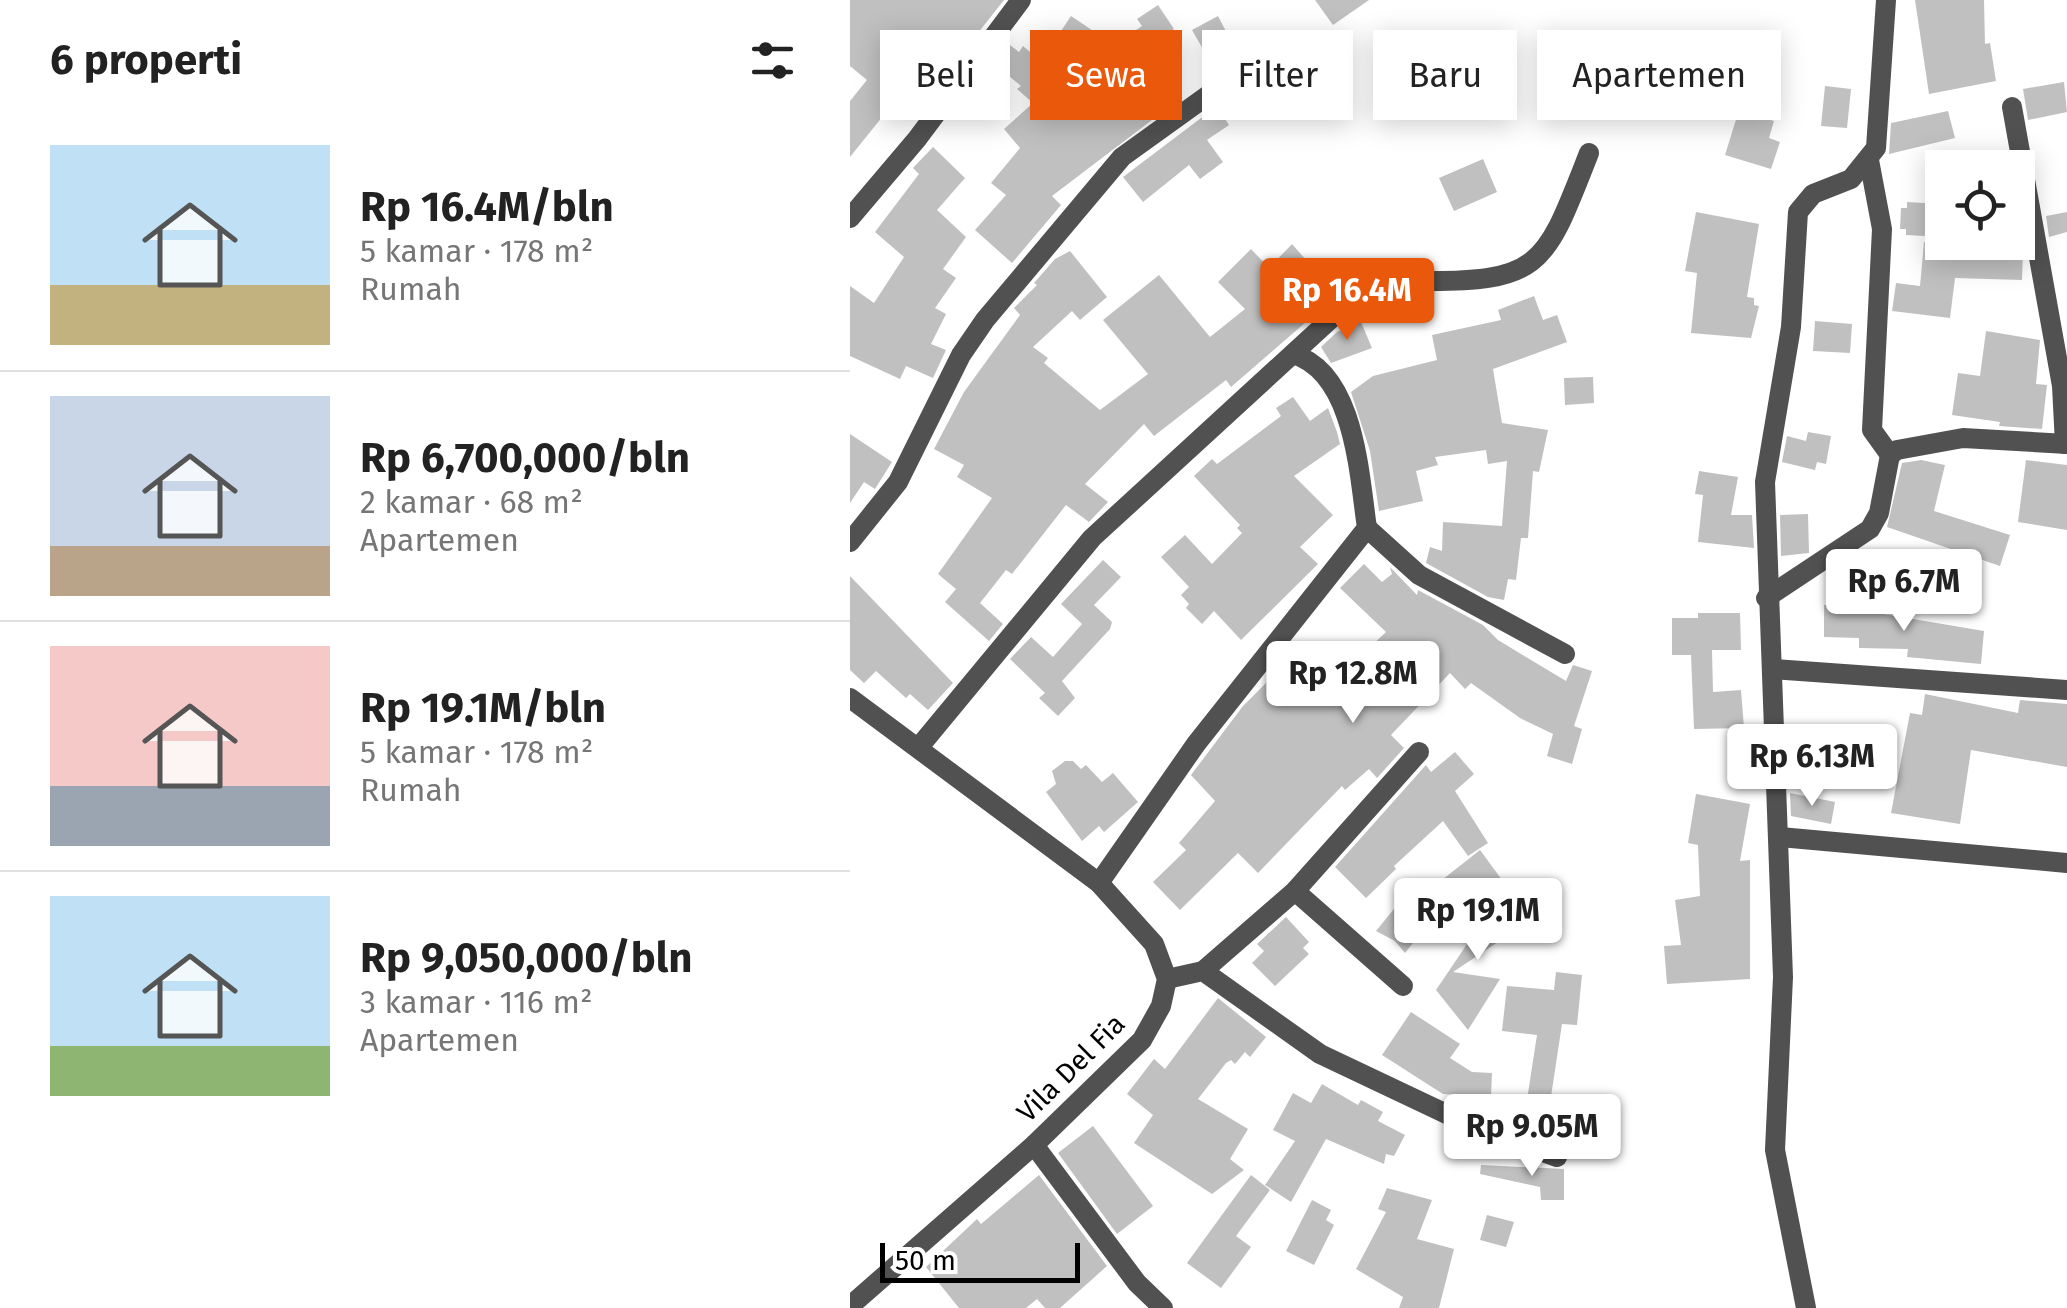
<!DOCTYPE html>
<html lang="id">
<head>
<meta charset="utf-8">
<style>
  :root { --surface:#fff; --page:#f6f6f6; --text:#222; --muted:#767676; --line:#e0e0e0; --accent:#ea580c }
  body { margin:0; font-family:"Fira Sans",sans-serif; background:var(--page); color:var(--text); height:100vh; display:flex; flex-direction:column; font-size:38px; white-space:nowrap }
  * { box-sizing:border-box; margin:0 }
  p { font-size:32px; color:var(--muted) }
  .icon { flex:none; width:55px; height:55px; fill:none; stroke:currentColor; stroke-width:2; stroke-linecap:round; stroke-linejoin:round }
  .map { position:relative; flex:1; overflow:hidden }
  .details { display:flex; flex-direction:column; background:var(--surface); width:850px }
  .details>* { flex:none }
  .hud { position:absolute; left:30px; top:30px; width:950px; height:90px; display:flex; gap:20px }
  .tools { position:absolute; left:1075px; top:150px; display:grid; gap:20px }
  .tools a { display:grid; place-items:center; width:110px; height:110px; border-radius:0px; background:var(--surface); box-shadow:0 5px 25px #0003; font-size:50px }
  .scale { position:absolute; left:30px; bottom:25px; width:200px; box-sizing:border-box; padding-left:10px; border:5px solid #000; border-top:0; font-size:28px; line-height:35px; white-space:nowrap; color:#000; -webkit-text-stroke:8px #fff; paint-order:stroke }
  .price { position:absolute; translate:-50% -85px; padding:0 22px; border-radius:10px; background:#fff; color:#222; font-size:32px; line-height:65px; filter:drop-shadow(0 2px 5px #0008) }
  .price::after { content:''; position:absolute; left:50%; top:60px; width:30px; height:22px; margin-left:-15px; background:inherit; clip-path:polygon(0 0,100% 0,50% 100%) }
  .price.active { background:var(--accent); color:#fff }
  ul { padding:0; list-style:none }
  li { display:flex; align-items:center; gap:30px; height:250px; padding:0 50px }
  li+li { border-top:2px solid var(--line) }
  li span { display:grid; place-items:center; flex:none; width:280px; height:200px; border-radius:0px; color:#555 }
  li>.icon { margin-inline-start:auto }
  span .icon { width:120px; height:120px; fill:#fffc; stroke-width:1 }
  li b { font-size:42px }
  h2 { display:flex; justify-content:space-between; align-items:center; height:120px; padding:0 50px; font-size:42px }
  .pill { padding:0 35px; border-radius:0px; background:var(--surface); box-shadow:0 5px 25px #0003; font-size:35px; line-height:90px }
  .pill.active { background:var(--accent); color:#fff }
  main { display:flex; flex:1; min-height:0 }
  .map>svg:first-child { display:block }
</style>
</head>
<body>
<main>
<section class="details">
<h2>6 properti<svg class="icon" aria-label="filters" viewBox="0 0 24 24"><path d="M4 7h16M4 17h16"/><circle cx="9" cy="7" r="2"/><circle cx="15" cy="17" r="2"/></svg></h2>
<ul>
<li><span style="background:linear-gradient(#bfe0f5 70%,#c2b280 0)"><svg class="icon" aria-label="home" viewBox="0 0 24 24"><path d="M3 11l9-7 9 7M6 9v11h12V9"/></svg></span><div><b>Rp 16.4M/bln</b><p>5 kamar · 178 m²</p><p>Rumah</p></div></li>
<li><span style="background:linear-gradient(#c9d6e8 75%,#b9a48a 0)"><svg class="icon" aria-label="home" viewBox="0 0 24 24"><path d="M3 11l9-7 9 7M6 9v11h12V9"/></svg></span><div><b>Rp 6,700,000/bln</b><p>2 kamar · 68 m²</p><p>Apartemen</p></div></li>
<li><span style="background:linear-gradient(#f6c9c9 70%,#9aa5b1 0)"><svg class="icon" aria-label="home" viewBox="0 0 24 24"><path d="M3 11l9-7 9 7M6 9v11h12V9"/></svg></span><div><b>Rp 19.1M/bln</b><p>5 kamar · 178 m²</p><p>Rumah</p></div></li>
<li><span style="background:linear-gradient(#bfe0f5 75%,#8fb573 0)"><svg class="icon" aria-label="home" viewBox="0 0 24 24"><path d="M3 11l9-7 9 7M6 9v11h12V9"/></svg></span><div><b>Rp 9,050,000/bln</b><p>3 kamar · 116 m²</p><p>Apartemen</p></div></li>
</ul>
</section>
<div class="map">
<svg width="1217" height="1308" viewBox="0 0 1217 1308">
  <rect width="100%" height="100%" fill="#fff"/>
  <g fill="#c0c0c0">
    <polygon points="0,0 154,0 74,101 61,90 53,100 49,96 0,157 0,101 17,80 0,66"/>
    <polygon points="465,0 519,0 483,25"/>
    <polygon points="1065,0 1134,0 1135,44 1140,43 1146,81 1079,94"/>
    <polygon points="308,5 324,29 298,47 331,98 202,196 211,205 162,263 125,230 156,195 141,183 170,148 154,129 183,103 167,89 171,86 142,62 156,42 169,52 173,46 191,61 221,16 264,45 292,26 287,19"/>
    <polygon points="368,16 393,64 369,77 342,30"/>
    <polygon points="555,57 571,86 553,99 530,75"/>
    <polygon points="1214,82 1217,112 1178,120 1173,89"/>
    <polygon points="975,86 1001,89 997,128 971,126"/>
    <polygon points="367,106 379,125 357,140 373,162 350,179 339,165 293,202 273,177"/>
    <polygon points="889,110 924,121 919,138 930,142 921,169 875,155"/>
    <polygon points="1098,111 1105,138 1039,154 1041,123"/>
    <polygon points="83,147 115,178 87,210 116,237 93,269 106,278 85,308 96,314 81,344 96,350 83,378 56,366 50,379 0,356 0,286 24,303 54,257 25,232 69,174 63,168"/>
    <polygon points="633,159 647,192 604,211 589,178"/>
    <polygon points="1057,202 1092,204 1092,237 1056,235 1056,229 1050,229 1051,208 1057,208"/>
    <polygon points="846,212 909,224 897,297 904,298 904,305 909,306 901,338 841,333 847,273 835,271"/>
    <polygon points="1217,212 1217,232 1199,237 1196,216"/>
    <polygon points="1074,242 1146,242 1146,249 1173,250 1172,280 1105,278 1100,318 1042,311 1046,283 1070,286"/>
    <polygon points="442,244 487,295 381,387 376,380 304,436 294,424 235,484 258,502 239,522 216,505 162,574 156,570 130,603 153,624 139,641 95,602 106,589 88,574 142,498 107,477 114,465 84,449 114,392 170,315 164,308 187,285 184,283 205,259 220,251 257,297 230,320 222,311 183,347 198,358 194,363 250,410 298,374 253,320 309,275 360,337 395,309 368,282 401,249 419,268"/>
    <polygon points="684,296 693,320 707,315 717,342 643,369 652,423 698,430 689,472 683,471 678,538 671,538 666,580 658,579 654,600 638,597 576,563 580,547 592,551 593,522 652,526 657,461 638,464 636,450 585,457 588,465 566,471 573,501 529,511 520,451 501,392 523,376 587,360 582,335 651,320 648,310"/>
    <polygon points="965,321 1002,324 1000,353 963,351"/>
    <polygon points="511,322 522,348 481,363 471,347 487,332"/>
    <polygon points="1136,331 1190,340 1186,384 1197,385 1192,429 1149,426 1150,422 1102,415 1108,373 1130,376"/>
    <polygon points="743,377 744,403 715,405 714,378"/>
    <polygon points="443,397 460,421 478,408 487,432 490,444 444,476 483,515 450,547 468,564 391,640 364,611 352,624 336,608 339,604 331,595 339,587 311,557 335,535 362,564 392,533 387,528 390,525 344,476 362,459 367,464 431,416 426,408"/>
    <polygon points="958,432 981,436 976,464 967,462 965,470 932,462 937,436 956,441"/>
    <polygon points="0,434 42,462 25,489 14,482 0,503"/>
    <polygon points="1071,460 1095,465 1084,511 1160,535 1150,566 1037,527 1052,463"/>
    <polygon points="1176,460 1217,465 1217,530 1168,522"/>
    <polygon points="849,471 888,477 881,515 902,515 904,548 848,542 853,495 845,494"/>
    <polygon points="958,514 959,553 931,556 930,515"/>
    <polygon points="253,560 271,577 244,605 262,622 260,629 212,681 225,698 208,716 189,698 195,693 160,659 181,637 203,657 232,624 211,604"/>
    <polygon points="514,564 532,582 542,574 540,567 567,595 568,590 633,625 648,640 716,681 723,665 742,671 724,726 732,729 722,764 697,756 703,734 670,718 621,683 615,689 600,673 541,735 554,748 527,778 519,769 495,790 492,786 408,873 388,853 330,910 303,882 336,850 329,843 365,801 341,775 393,706 434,665 449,679 455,673 473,692 536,632 490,588"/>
    <polygon points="0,576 103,683 78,710 60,694 56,698 26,671 14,683 0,670"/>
    <polygon points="974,605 1034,606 1033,614 1134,631 1131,664 1057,657 1058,649 1009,648 1009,638 974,637"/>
    <polygon points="848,613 890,613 891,650 862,650 863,692 891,690 894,728 844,729 841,655 822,655 822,618 848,618"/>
    <polygon points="1075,694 1168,713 1170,700 1217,704 1217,767 1121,750 1110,824 1041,813 1060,713 1072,715"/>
    <polygon points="605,752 624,774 605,791 638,843 618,856 593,821 544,866 546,869 516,898 485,867 576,765 581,772"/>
    <polygon points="215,761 223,761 231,769 236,765 252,782 263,773 288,802 254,832 249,826 232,841 196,792 206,784 202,771"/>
    <polygon points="940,793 985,802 981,824 941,816"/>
    <polygon points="846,794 900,804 890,861 900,860 900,979 817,984 814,946 831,945 825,900 850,896 848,845 838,843"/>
    <polygon points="630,850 655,884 628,908 604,891 555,953 545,941 526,931 561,888 569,898"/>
    <polygon points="653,891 675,924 603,972 650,979 618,1030 586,990"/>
    <polygon points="436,917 459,942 453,948 459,954 425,986 402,963 414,951 407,944"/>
    <polygon points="706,972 732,975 727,1025 712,1024 697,1123 674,1119 687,1035 652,1031 657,986 704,990"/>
    <polygon points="368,998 416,1037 400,1057 395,1052 385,1064 381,1060 376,1063 348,1099 398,1129 380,1159 394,1170 362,1194 284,1143 303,1115 277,1094 304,1059 315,1069"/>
    <polygon points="561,1012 610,1044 600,1058 622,1072 642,1073 641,1097 593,1094 532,1055"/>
    <polygon points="472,1084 508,1105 511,1100 533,1112 528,1121 555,1135 544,1156 536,1154 534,1164 476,1139 441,1202 415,1185 445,1141 423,1130 443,1093 461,1103"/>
    <polygon points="243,1126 303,1206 267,1234 208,1153"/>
    <polygon points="631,1165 714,1169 714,1200 691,1200 690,1187 630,1174"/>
    <polygon points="189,1175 257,1266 210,1308 195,1308 187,1299 176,1308 109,1308 76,1267 127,1219 131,1224"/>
    <polygon points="401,1175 420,1190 386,1236 401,1247 371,1288 337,1263"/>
    <polygon points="537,1188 582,1200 567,1239 604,1249 589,1308 549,1308 553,1297 506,1269 536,1212 528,1209"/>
    <polygon points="462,1200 481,1210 476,1220 484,1225 464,1265 436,1251"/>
    <polygon points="637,1215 664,1222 656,1247 630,1240"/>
  </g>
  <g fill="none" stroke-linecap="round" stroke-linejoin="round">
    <g stroke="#515151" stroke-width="20">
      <polyline points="1162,107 1212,386 1215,444"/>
      <polyline points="1019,160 1032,229 1022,430 1040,455"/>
      <polyline points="0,218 67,139 171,0"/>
      <polyline points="517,528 569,575 715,654"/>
      <polyline points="0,542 48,482 111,355 135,320 272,157 361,93"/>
      <polyline points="916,598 1020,529 1029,513 1040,455 1047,450 1113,438 1217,444"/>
      <polyline points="923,669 1217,690"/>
      <polyline points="0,698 249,883 304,944 317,979 311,1006 292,1040 184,1145 0,1306"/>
      <path d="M69,747L242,538L508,294C526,280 543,281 566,281C693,283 695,265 739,153"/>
      <polyline points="930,837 1217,863"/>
      <path d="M249,883L346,744L517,528C509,474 505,373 443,354"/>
      <polyline points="445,891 553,986"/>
      <polyline points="353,971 445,891 569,752"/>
      <polyline points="317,979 353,971 470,1054 624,1127 707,1157"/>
      <polyline points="184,1145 287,1283 313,1308"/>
      <polyline points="956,1308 925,1150 933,977 915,482 941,327 948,212 963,194 1001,179 1026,148 1036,0"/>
    </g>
  </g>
  <g text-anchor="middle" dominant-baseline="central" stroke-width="8" stroke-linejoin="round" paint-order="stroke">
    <g font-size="28" fill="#000" stroke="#fff">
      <text transform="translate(221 1068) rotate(-45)">Vila Del Fia</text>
    </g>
  </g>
</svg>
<div class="tools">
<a><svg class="icon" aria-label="locate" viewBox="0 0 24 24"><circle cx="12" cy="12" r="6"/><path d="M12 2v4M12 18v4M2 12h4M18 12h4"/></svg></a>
</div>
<div class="scale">50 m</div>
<b class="price active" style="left:497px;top:343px">Rp 16.4M</b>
<b class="price" style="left:1054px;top:634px">Rp 6.7M</b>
<b class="price" style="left:503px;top:726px">Rp 12.8M</b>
<b class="price" style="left:962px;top:809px">Rp 6.13M</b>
<b class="price" style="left:628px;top:963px">Rp 19.1M</b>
<b class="price" style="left:682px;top:1179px">Rp 9.05M</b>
<div class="hud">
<a class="pill">Beli</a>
<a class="pill active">Sewa</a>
<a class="pill">Filter</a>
<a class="pill">Baru</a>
<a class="pill">Apartemen</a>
</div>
</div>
</main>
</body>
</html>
